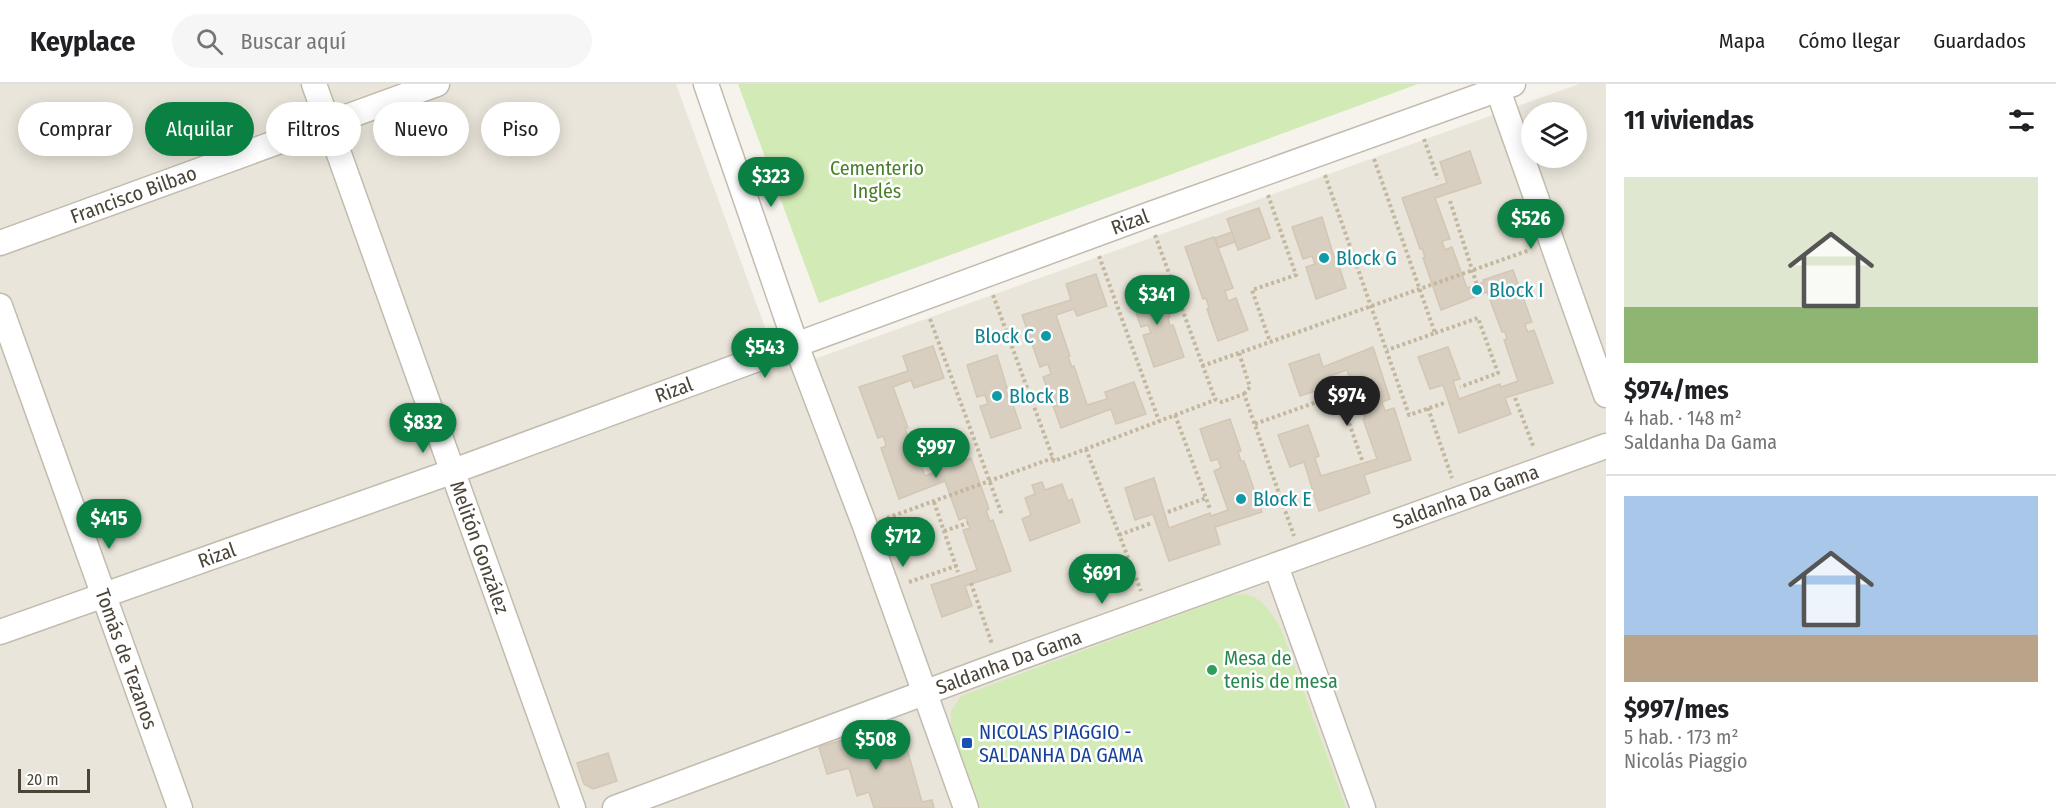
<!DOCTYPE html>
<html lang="es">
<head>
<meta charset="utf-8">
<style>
  :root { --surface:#fff; --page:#f6f6f6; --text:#202124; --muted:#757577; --line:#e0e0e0; --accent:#0b8043 }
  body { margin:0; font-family:"Fira Sans Condensed",sans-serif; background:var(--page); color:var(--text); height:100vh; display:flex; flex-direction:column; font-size:22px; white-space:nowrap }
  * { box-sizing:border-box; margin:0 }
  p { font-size:20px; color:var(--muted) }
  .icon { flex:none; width:33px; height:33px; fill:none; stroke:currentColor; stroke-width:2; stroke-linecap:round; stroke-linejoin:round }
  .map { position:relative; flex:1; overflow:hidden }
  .details { display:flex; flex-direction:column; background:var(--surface); width:450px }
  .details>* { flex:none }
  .hud { position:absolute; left:18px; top:18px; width:570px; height:54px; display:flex; gap:12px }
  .buttons { position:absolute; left:1521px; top:18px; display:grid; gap:12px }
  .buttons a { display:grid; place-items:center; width:66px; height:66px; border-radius:50%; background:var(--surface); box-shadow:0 3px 15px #0003; font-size:30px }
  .scale { position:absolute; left:18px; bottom:15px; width:72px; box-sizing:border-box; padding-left:6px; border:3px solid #4b4439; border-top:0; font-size:16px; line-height:21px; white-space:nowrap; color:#4b4439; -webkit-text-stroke:4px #fff; paint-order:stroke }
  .price { position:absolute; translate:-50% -51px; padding:0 14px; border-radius:21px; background:var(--accent); color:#fff; font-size:20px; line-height:39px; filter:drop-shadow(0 2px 3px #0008) }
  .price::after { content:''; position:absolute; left:50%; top:36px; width:18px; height:14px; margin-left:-9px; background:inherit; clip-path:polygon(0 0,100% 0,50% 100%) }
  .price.selected { background:#222; color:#fff }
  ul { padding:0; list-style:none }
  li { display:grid; align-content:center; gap:12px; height:318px; padding:0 18px }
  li+li { border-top:2px solid var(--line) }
  li span { display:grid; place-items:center; height:186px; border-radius:0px; color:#555 }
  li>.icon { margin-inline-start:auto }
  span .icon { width:108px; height:108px; fill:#fffc; stroke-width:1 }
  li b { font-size:26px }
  h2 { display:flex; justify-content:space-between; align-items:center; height:72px; padding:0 18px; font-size:26px }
  .pill { padding:0 21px; border-radius:27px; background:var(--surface); box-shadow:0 3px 15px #0003; font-size:21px; line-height:54px }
  .pill.selected { background:var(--accent); color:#fff }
  header { display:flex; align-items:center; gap:36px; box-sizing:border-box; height:84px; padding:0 30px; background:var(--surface); border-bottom:2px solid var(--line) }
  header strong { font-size:28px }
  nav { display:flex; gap:33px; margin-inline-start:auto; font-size:21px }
  .search { width:420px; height:54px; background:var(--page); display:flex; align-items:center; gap:15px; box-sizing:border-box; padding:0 21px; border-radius:33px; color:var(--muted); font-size:22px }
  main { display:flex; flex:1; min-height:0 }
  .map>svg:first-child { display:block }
</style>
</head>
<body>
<header>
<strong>Keyplace</strong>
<div class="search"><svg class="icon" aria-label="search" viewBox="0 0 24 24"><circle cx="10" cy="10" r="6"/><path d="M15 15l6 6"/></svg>Buscar aquí</div>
<nav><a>Mapa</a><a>Cómo llegar</a><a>Guardados</a></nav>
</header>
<main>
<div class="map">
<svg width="1606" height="724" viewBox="0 0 1606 724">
  <rect width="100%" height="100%" fill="#f6f3ec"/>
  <path fill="#eae5da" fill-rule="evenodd" d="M0,0H676L781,287L1579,0H1606V724H0ZM1532,28H1576V74H1532Z"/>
  <g fill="#d2eab5">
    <polygon points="738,0 1418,0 819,219"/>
    <path d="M1243,510C1263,513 1271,528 1281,545L1346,724H981L951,644V627L961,612L1230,512Z"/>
  </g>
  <g fill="#d8cfc1" stroke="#d3c7b4" stroke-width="1.5">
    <polygon points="1470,67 1481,99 1435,114 1450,155 1442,157 1445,166 1452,163 1467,204 1484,198 1483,196 1513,186 1532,238 1525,240 1526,244 1528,248 1534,246 1553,299 1505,314 1511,330 1459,349 1443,301 1430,305 1418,273 1448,263 1460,295 1453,297 1459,315 1500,300 1501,303 1518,297 1504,256 1507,255 1505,248 1502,248 1487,208 1441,226 1423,174 1425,173 1422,164 1420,165 1402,114 1447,99 1440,78"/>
    <polygon points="1259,124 1270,154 1238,166 1227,135"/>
    <polygon points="1322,133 1334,173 1336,172 1346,204 1316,215 1306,183 1315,180 1312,172 1303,175 1292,143"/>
    <polygon points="1232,148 1235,158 1218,164 1215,154"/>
    <polygon points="1214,153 1233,204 1225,207 1228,217 1236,214 1248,246 1218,257 1207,225 1209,224 1206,214 1203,215 1185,163"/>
    <polygon points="1096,190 1107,222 1077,232 1074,225 1056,231 1070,272 1068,273 1072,283 1074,282 1087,321 1107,315 1105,308 1134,298 1146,330 1116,340 1111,325 1061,344 1043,293 1051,290 1048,280 1040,283 1022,231 1071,216 1066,200"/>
    <polygon points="1160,201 1170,233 1168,234 1170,242 1173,241 1184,273 1154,283 1143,251 1151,249 1148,241 1141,243 1130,211"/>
    <polygon points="933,262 944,294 914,304 911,296 893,303 908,344 905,344 908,354 911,353 925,392 971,374 989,425 986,426 990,437 993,436 1011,487 965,502 972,522 942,533 931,501 977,486 963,446 970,444 968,439 966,433 959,436 945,397 899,415 881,364 886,362 885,357 883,352 878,354 859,303 908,287 903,272"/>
    <polygon points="1373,263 1390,315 1382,318 1385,327 1394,324 1411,376 1364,391 1370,409 1319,427 1304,378 1290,383 1278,351 1308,341 1319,372 1315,374 1321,392 1377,375 1363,335 1365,334 1362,325 1360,325 1347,286 1327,293 1330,302 1300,312 1289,280 1319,270 1323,283"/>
    <polygon points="997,271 1007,304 1005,304 1008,313 1010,312 1021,344 991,354 980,322 988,320 985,311 977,313 967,281"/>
    <polygon points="1230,335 1241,367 1238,368 1241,377 1244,377 1262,428 1215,443 1220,460 1169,477 1153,430 1135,436 1125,404 1154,394 1169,444 1210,429 1211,432 1228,426 1214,387 1221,384 1218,375 1211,377 1200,345"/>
    <polygon points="1042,398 1045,406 1062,400 1068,417 1072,415 1080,438 1030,457 1022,435 1031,431 1025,414 1035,410 1032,401"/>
    <polygon points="881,644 888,671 907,665 922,718 932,716 934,724 874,724 869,708 857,712 849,684 827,690 819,663"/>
    <polygon points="608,669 617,697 593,705 584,700 577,679"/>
  </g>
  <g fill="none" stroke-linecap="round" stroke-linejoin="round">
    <g stroke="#c2bbae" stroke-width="27">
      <g id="minor">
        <path id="s1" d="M314,0L573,724"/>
        <polyline points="706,0 796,261 865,442 966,724"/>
        <polyline points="1498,6 1606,311"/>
        <path id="s2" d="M0,159L437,0"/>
        <path id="s3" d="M0,222L180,724"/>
        <polyline points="1276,482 1363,724"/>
        <path id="s4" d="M0,548L451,388L1148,131L1513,0"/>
        <path id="s5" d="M615,724L999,581L1606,362"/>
      </g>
    </g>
    <g stroke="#c4b79f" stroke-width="4" stroke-dasharray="3 3" stroke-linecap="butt">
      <polyline points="1424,55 1438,95"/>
      <polyline points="1374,75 1435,249 1387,266"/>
      <polyline points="1325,91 1409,331 1444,319"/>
      <polyline points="1268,111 1296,191 1252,206 1270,258"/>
      <polyline points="1450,117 1477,201"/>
      <polyline points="1155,151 1215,315 1222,318 1244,310 1294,452"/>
      <polyline points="1099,172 1159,337"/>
      <polyline points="993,211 1054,377 1215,316"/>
      <polyline points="930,235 1002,431"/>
      <polyline points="1435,249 1478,234 1498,289 1460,303"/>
      <polyline points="1239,269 1250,303 1244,310"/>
      <polyline points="1202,282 1530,166"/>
      <polyline points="1515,314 1534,364"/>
      <polyline points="1428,324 1452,394"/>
      <polyline points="1175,331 1210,425"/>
      <polyline points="1255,340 1339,310 1362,376"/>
      <polyline points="1086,365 1141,507"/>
      <polyline points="934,418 958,488"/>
      <polyline points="1168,428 1206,414"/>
      <polyline points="887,434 1053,374"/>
      <polyline points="944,447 968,439"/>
      <polyline points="1119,451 1152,439"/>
      <polyline points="909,498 956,482"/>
      <polyline points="971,499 992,560"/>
    </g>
    <use href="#minor" stroke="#fff" stroke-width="24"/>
  </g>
  <g fill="#0f9aa8" stroke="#fff" stroke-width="2">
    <circle cx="1324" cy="174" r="6"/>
    <circle cx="1477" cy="206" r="6"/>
    <circle cx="1046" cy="252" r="6"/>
    <circle cx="997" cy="312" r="6"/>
    <circle cx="1241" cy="415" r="6"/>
  </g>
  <circle fill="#2e9e5b" stroke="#fff" stroke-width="2" cx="1212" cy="586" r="6"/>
  <rect fill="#1a4fb4" stroke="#fff" stroke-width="2" x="961" y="653" width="12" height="12" rx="3"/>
  <g text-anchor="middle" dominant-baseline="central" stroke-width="5" stroke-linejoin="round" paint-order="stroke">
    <g font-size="20" fill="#4a7f2a" stroke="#fff">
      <text x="877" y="84">Cementerio<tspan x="877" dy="23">Inglés</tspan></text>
    </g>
    <g font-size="20" fill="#4b4439" stroke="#fff">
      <text stroke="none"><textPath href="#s2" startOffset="142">Francisco Bilbao</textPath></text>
      <text stroke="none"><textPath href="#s4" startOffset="1202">Rizal</textPath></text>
      <text stroke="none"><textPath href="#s4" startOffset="716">Rizal</textPath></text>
      <text stroke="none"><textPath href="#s5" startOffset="906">Saldanha Da Gama</textPath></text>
      <text stroke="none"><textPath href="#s1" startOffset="492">Melitón González</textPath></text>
      <text stroke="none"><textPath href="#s4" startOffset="230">Rizal</textPath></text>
      <text stroke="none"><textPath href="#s3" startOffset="375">Tomás de Tezanos</textPath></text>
      <text stroke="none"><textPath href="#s5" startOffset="420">Saldanha Da Gama</textPath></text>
    </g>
    <g font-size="20" fill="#0d838f" stroke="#fff" text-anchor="start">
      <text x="1336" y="174">Block G</text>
      <text x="1489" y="206">Block I</text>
      <text x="1034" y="252" text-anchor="end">Block C</text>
      <text x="1009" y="312">Block B</text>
      <text x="1253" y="415">Block E</text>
    </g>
    <g font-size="20" fill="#27864d" stroke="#fff" text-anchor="start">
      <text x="1224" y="574">Mesa de<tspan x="1224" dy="23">tenis de mesa</tspan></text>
    </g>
    <g font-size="20" fill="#164399" stroke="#fff" text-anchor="start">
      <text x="979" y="648">NICOLAS PIAGGIO -<tspan x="979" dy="23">SALDANHA DA GAMA</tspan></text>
    </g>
  </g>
</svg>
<div class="buttons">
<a><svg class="icon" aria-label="layers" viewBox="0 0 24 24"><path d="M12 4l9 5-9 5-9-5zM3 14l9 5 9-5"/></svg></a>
</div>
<div class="scale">20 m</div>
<b class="price" style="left:771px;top:124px">$323</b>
<b class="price" style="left:1531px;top:166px">$526</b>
<b class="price" style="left:1157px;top:242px">$341</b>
<b class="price" style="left:765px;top:295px">$543</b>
<b class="price selected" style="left:1347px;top:343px">$974</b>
<b class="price" style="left:423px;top:370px">$832</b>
<b class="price" style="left:936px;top:395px">$997</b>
<b class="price" style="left:109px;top:466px">$415</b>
<b class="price" style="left:903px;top:484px">$712</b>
<b class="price" style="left:1102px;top:521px">$691</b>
<b class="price" style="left:876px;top:687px">$508</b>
<div class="hud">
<a class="pill">Comprar</a>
<a class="pill selected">Alquilar</a>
<a class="pill">Filtros</a>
<a class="pill">Nuevo</a>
<a class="pill">Piso</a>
</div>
</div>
<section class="details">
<h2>11 viviendas<svg class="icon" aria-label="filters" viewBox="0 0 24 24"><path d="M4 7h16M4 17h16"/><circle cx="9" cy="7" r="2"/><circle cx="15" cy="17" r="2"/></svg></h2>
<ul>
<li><span style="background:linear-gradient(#dfe7d0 70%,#8fb573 0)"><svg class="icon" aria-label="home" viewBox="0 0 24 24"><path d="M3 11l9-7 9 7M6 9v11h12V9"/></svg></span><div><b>$974/mes</b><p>4 hab. · 148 m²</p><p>Saldanha Da Gama</p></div></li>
<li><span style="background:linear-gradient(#a9c7e8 75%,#b9a48a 0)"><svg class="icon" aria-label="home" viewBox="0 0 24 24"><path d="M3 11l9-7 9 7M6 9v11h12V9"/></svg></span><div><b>$997/mes</b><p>5 hab. · 173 m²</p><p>Nicolás Piaggio</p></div></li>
</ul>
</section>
</main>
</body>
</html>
